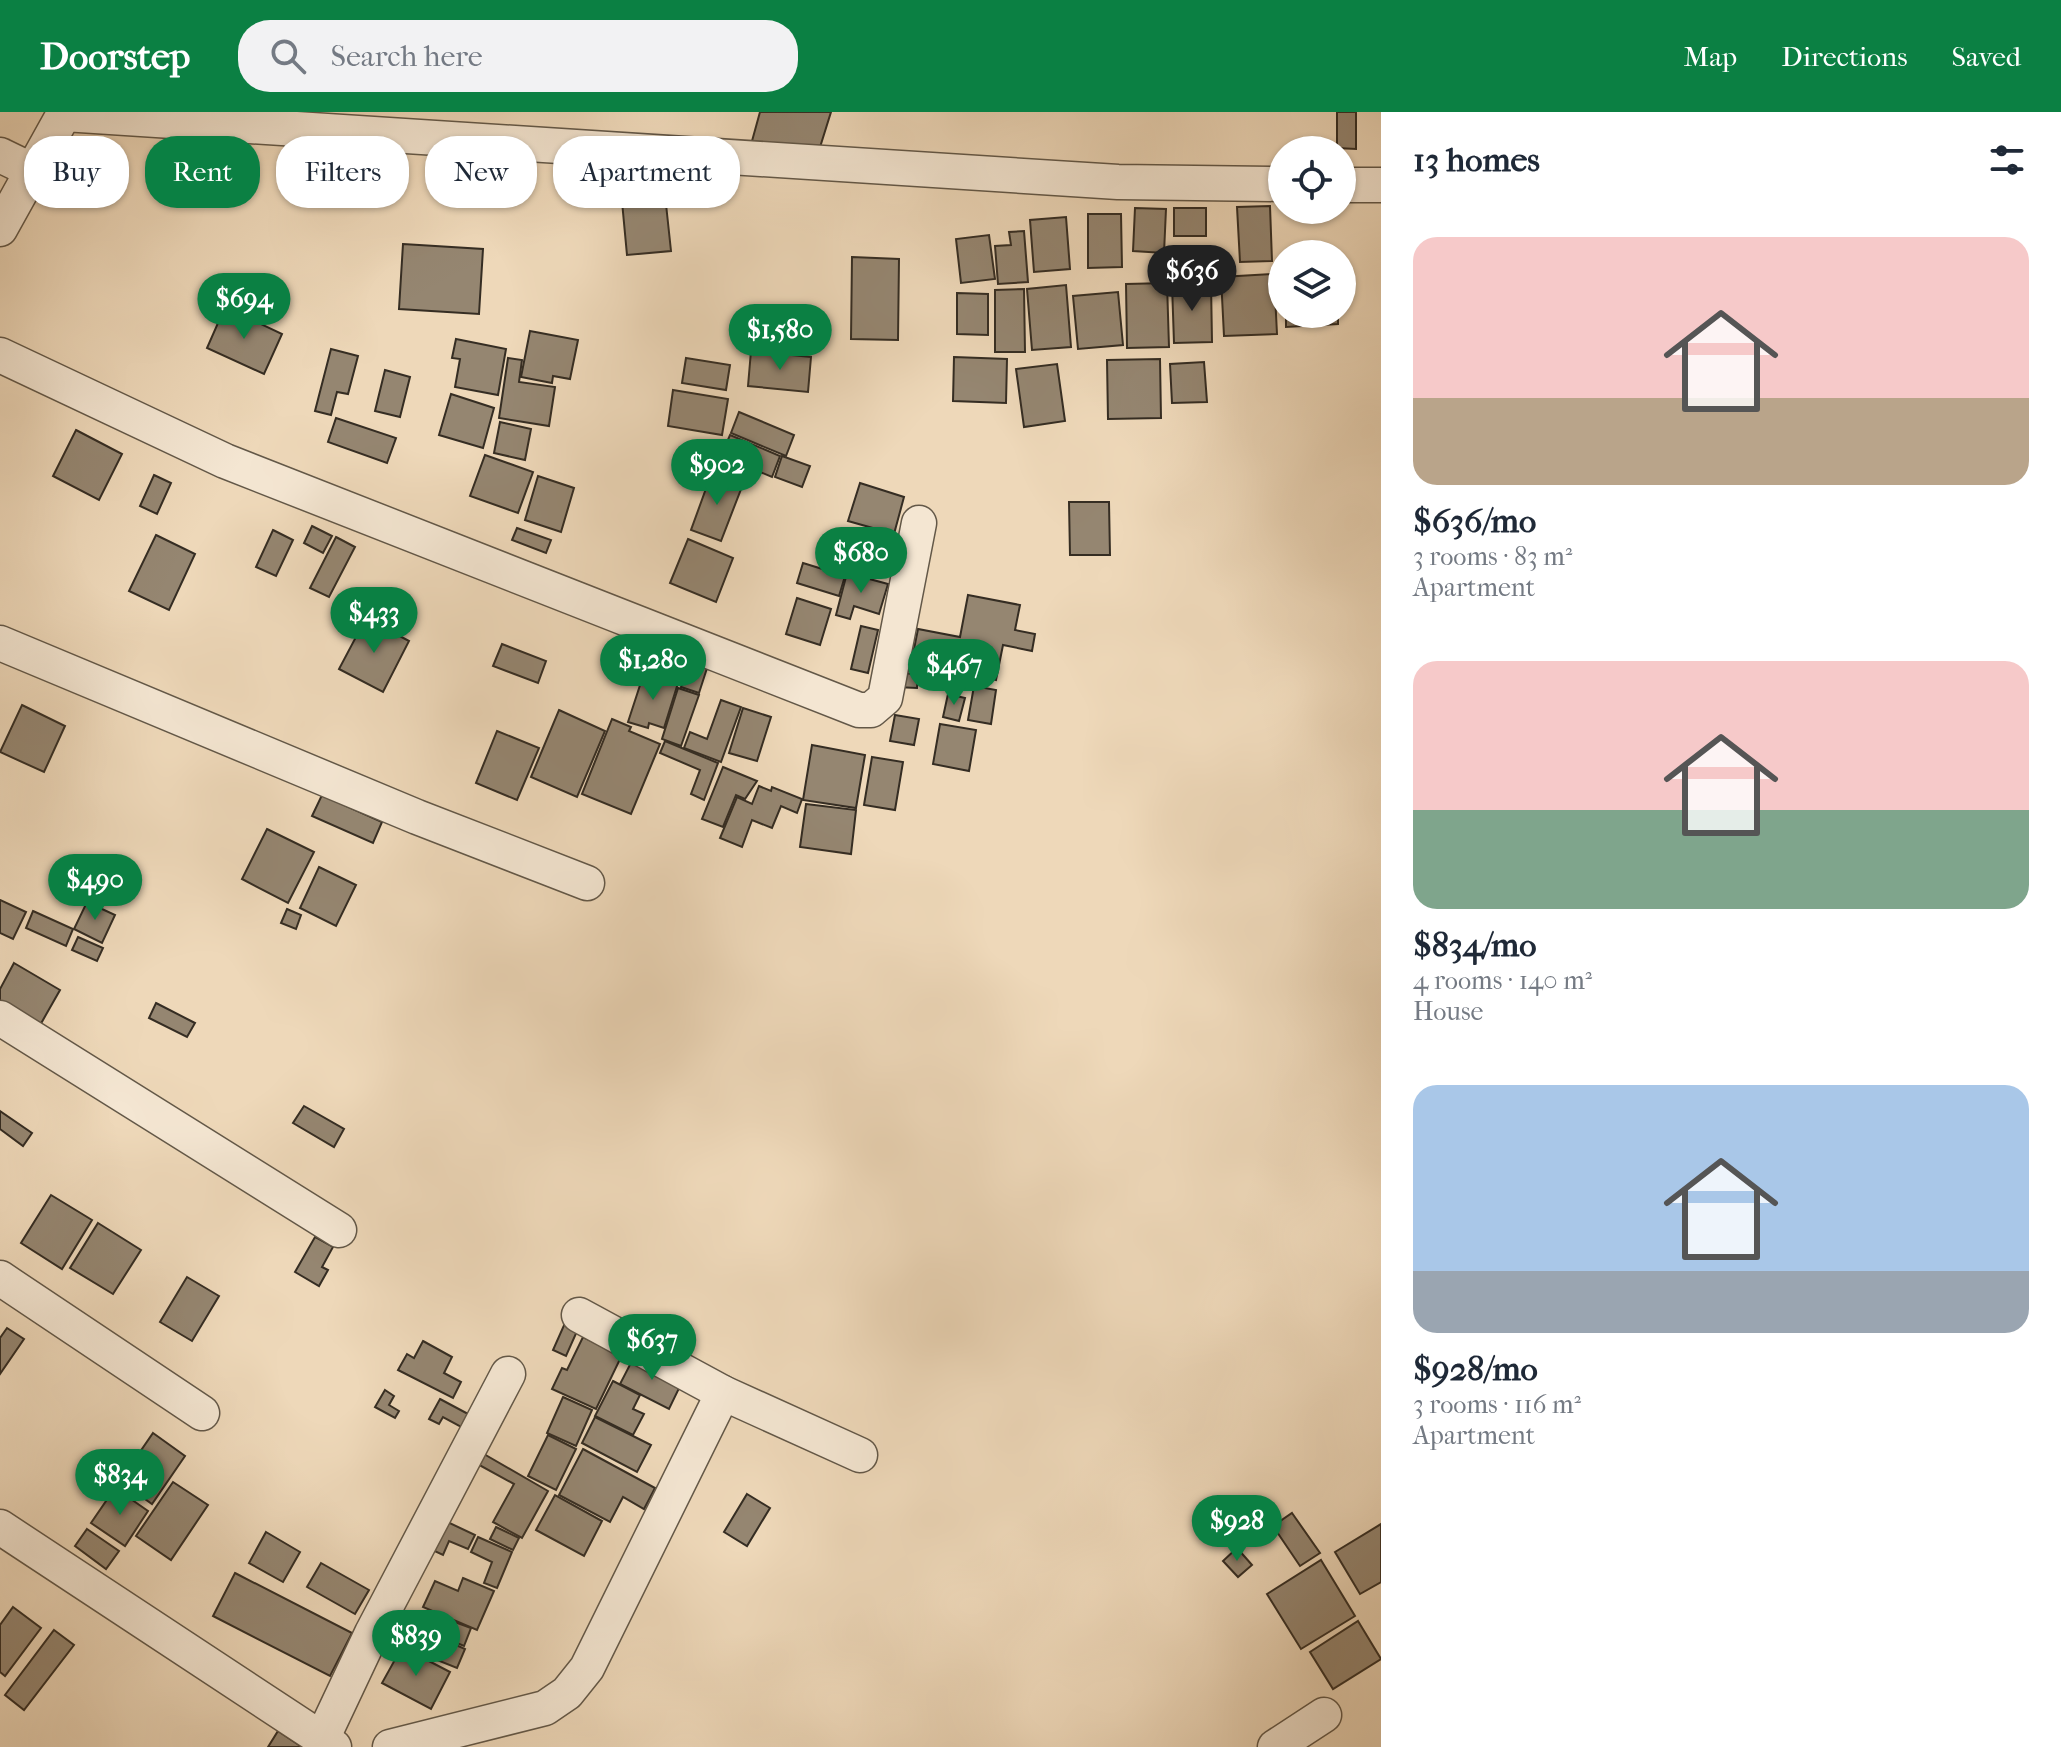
<!DOCTYPE html>
<html lang="en">
<head>
<meta charset="utf-8">
<style>
  :root { --surface:#fff; --page:#f2f2f3; --text:#1f2937; --muted:#747a83; --accent:#0b8043 }
  body { margin:0; font-family:"IM FELL French Canon",serif; background:var(--page); color:var(--text); height:100vh; display:flex; flex-direction:column; font-size:30px; white-space:nowrap }
  * { box-sizing:border-box; margin:0 }
  p { font-size:26px; color:var(--muted) }
  .icon { flex:none; width:44px; height:44px; fill:none; stroke:currentColor; stroke-width:2; stroke-linecap:round; stroke-linejoin:round }
  .map { position:relative; flex:1; overflow:hidden }
  .details { display:flex; flex-direction:column; background:var(--surface); width:680px }
  .details>* { flex:none }
  .banner { position:absolute; left:24px; top:24px; width:760px; height:72px; display:flex; gap:16px }
  .tools { position:absolute; left:1268px; top:24px; display:grid; gap:16px }
  .tools a { display:grid; place-items:center; width:88px; height:88px; border-radius:50%; background:var(--surface); box-shadow:0 2px 6px #0004; font-size:40px }
  .price { position:absolute; translate:-50% -68px; padding:0 18px; border-radius:28px; background:var(--accent); color:#fff; font-size:26px; line-height:52px; filter:drop-shadow(0 2px 4px #0008) }
  .price::after { content:''; position:absolute; left:50%; top:48px; width:24px; height:18px; margin-left:-12px; background:inherit; clip-path:polygon(0 0,100% 0,50% 100%) }
  .price.current { background:#222; color:#fff }
  ul { padding:0; list-style:none }
  li { display:grid; align-content:center; gap:16px; height:424px; padding:0 32px }
  li span { display:grid; place-items:center; height:248px; border-radius:24px; color:#555 }
  li>.icon { margin-inline-start:auto }
  span .icon { width:144px; height:144px; fill:#fffc; stroke-width:1 }
  li b { font-size:34px }
  h2 { display:flex; justify-content:space-between; align-items:center; height:96px; padding:0 32px; font-size:34px }
  .chip { padding:0 28px; border-radius:32px; background:var(--surface); box-shadow:0 2px 6px #0004; font-size:28px; line-height:72px }
  .chip.current { background:var(--accent); color:#fff }
  header { display:flex; align-items:center; gap:48px; box-sizing:border-box; height:112px; padding:0 40px; background:var(--accent); color:#fff }
  header strong { font-size:38px }
  nav { display:flex; gap:44px; margin-inline-start:auto; font-size:28px }
  .search { width:560px; height:72px; background:var(--page); display:flex; align-items:center; gap:20px; box-sizing:border-box; padding:0 28px; border-radius:32px; color:var(--muted); font-size:30px }
  main { display:flex; flex:1; min-height:0 }
  .map>svg:first-child { display:block }
</style>
</head>
<body>
<header>
<strong>Doorstep</strong>
<div class="search"><svg class="icon" aria-label="search" viewBox="0 0 24 24"><circle cx="10" cy="10" r="6"/><path d="M15 15l6 6"/></svg>Search here</div>
<nav><a>Map</a><a>Directions</a><a>Saved</a></nav>
</header>
<main>
<div class="map">
<svg width="1381" height="1635" viewBox="0 0 1381 1635">
  <rect width="100%" height="100%" fill="#eed8b9"/>
  <filter id="stains"><feTurbulence type="fractalNoise" baseFrequency=".0025" numOctaves="4"/><feColorMatrix values="0 0 0 0 .2 0 0 0 0 .09 0 0 0 0 .02 0 0 0 .5 -.17"/></filter>
  <radialGradient id="worn" r=".72"><stop offset=".6" stop-color="#630" stop-opacity="0"/><stop offset="1" stop-color="#630" stop-opacity=".3"/></radialGradient>
  <g fill="#958671" stroke="#352d23" stroke-width="2">
    <polygon points="760,0 831,0 816,48 752,29"/>
    <polygon points="1337,0 1356,0 1356,37 1337,36"/>
    <polygon points="103,43 125,59 105,89 82,73"/>
    <polygon points="663,64 671,139 627,143 620,68"/>
    <polygon points="1270,94 1272,149 1240,150 1237,95"/>
    <polygon points="1135,96 1166,97 1164,141 1133,139"/>
    <rect x="1174" y="96" width="32" height="28"/>
    <polygon points="1088,102 1121,102 1122,155 1088,156"/>
    <polygon points="1066,105 1070,157 1034,160 1030,108"/>
    <polygon points="1024,119 1028,170 998,172 995,134 1011,133 1009,120"/>
    <polygon points="989,123 995,167 961,171 956,127"/>
    <polygon points="403,132 483,137 479,202 399,197"/>
    <polygon points="852,145 899,147 898,228 851,227"/>
    <polygon points="1274,162 1277,222 1224,224 1221,165"/>
    <polygon points="1167,171 1169,235 1127,236 1126,172"/>
    <polygon points="1211,171 1212,230 1174,231 1172,172"/>
    <polygon points="1066,173 1071,235 1032,238 1027,177"/>
    <polygon points="1024,177 1025,240 995,240 995,178"/>
    <polygon points="1118,180 1123,233 1078,237 1073,184"/>
    <polygon points="957,181 988,182 988,223 957,222"/>
    <polygon points="225,195 282,222 264,262 207,236"/>
    <polygon points="1286,202 1338,202 1338,212 1286,215"/>
    <polygon points="530,219 578,228 570,267 553,264 552,271 521,265"/>
    <polygon points="456,227 506,237 498,283 455,275 460,247 452,246"/>
    <polygon points="331,237 358,244 348,282 337,280 331,303 315,299"/>
    <polygon points="751,239 811,245 808,280 748,274"/>
    <polygon points="954,245 1007,247 1006,291 953,289"/>
    <polygon points="508,246 522,248 519,270 555,275 549,314 499,306"/>
    <polygon points="686,246 730,253 726,278 682,271"/>
    <polygon points="1160,247 1161,306 1108,307 1107,248"/>
    <polygon points="1204,250 1207,290 1172,291 1170,252"/>
    <polygon points="1057,252 1065,309 1024,315 1016,257"/>
    <polygon points="385,258 410,265 400,305 375,299"/>
    <polygon points="673,278 728,287 722,323 668,314"/>
    <polygon points="451,282 494,296 483,336 439,323"/>
    <polygon points="739,300 794,323 786,344 731,321"/>
    <polygon points="336,306 396,326 387,351 328,330"/>
    <polygon points="500,310 531,317 525,348 494,341"/>
    <polygon points="76,318 122,342 99,388 53,364"/>
    <polygon points="730,323 780,344 772,365 737,350 731,364 715,358"/>
    <polygon points="485,343 533,360 518,401 470,384"/>
    <polygon points="782,344 810,354 802,375 775,365"/>
    <polygon points="712,360 743,372 721,429 691,418"/>
    <polygon points="154,363 171,371 157,402 140,394"/>
    <polygon points="538,364 574,376 561,420 525,408"/>
    <polygon points="860,371 904,385 894,422 848,409"/>
    <polygon points="1069,390 1109,390 1110,443 1070,443"/>
    <polygon points="312,414 332,424 323,441 304,431"/>
    <polygon points="517,416 551,428 546,441 512,428"/>
    <polygon points="273,418 293,428 276,464 256,455"/>
    <polygon points="156,423 195,442 169,498 129,479"/>
    <polygon points="336,425 355,435 329,485 310,476"/>
    <polygon points="688,427 733,446 716,490 670,471"/>
    <polygon points="803,451 845,464 839,484 797,471"/>
    <polygon points="847,461 888,472 879,502 854,494 850,507 836,503"/>
    <polygon points="968,483 1020,493 1015,518 1035,522 1032,539 1003,533 996,568 976,563 977,554 913,542 918,517 960,525"/>
    <polygon points="797,486 831,497 820,533 786,522"/>
    <polygon points="366,506 409,529 383,580 339,557"/>
    <polygon points="861,514 878,518 868,561 851,557"/>
    <polygon points="502,532 546,549 538,571 493,554"/>
    <polygon points="691,544 709,550 699,581 681,575"/>
    <polygon points="644,561 678,571 664,616 649,611 648,616 628,610"/>
    <polygon points="896,561 918,562 917,576 896,575"/>
    <polygon points="974,574 996,578 991,612 968,608"/>
    <polygon points="678,576 699,583 681,634 662,627"/>
    <polygon points="948,582 965,586 959,609 943,605"/>
    <polygon points="721,588 741,595 721,650 684,636 690,620 707,627"/>
    <polygon points="22,593 65,614 44,660 0,640"/>
    <polygon points="743,596 771,605 757,649 729,641"/>
    <polygon points="559,598 605,619 577,685 531,665"/>
    <polygon points="895,603 919,607 914,633 890,629"/>
    <polygon points="612,607 631,615 629,619 660,632 631,702 582,682"/>
    <polygon points="940,612 976,618 969,659 933,652"/>
    <polygon points="497,619 539,636 517,688 476,671"/>
    <polygon points="665,629 718,651 704,688 691,682 700,658 660,641"/>
    <polygon points="812,633 865,643 856,696 803,688"/>
    <polygon points="872,645 903,650 895,698 864,693"/>
    <polygon points="723,655 757,669 745,687 736,683 723,715 702,707"/>
    <polygon points="759,674 771,679 772,675 802,687 797,701 781,694 772,716 752,708 742,735 720,726 737,685 752,692"/>
    <polygon points="322,683 382,710 373,731 312,704"/>
    <polygon points="806,692 856,698 851,742 800,735"/>
    <polygon points="267,717 314,740 288,791 242,767"/>
    <polygon points="319,755 356,773 336,814 300,796"/>
    <polygon points="0,788 26,800 13,827 0,821"/>
    <polygon points="87,790 115,803 102,831 74,817"/>
    <polygon points="287,797 301,803 296,817 281,811"/>
    <polygon points="33,799 73,817 66,834 26,816"/>
    <polygon points="78,825 103,836 97,849 72,838"/>
    <polygon points="14,851 60,878 39,915 0,892 0,877"/>
    <polygon points="156,891 195,911 187,925 149,906"/>
    <polygon points="304,994 344,1017 334,1035 293,1011"/>
    <polygon points="0,999 32,1021 23,1034 0,1017"/>
    <polygon points="51,1083 92,1108 62,1157 21,1131"/>
    <polygon points="98,1111 141,1138 113,1182 70,1156"/>
    <polygon points="315,1125 333,1135 322,1155 328,1158 319,1174 295,1160"/>
    <polygon points="187,1165 219,1184 192,1229 160,1210"/>
    <polygon points="565,1211 578,1217 566,1244 553,1238"/>
    <polygon points="7,1216 24,1227 0,1262 0,1226"/>
    <polygon points="583,1225 622,1243 596,1297 552,1277 562,1256 567,1258"/>
    <polygon points="423,1229 452,1245 444,1261 461,1270 453,1286 398,1258 407,1242 414,1246"/>
    <polygon points="635,1243 683,1268 669,1297 620,1272"/>
    <polygon points="613,1269 640,1283 633,1297 644,1302 633,1323 595,1304"/>
    <polygon points="385,1278 394,1284 389,1293 399,1299 395,1306 375,1295"/>
    <polygon points="563,1285 592,1298 576,1334 547,1321"/>
    <polygon points="440,1287 470,1303 463,1316 443,1305 439,1312 429,1307"/>
    <polygon points="595,1305 651,1333 637,1360 582,1331"/>
    <polygon points="153,1321 185,1344 152,1392 120,1369"/>
    <polygon points="548,1323 576,1337 556,1378 528,1364"/>
    <polygon points="583,1337 655,1376 644,1397 623,1385 610,1410 559,1383"/>
    <polygon points="477,1338 548,1379 522,1426 493,1410 514,1372 472,1349"/>
    <polygon points="173,1370 208,1393 171,1448 136,1424"/>
    <polygon points="115,1376 148,1399 125,1434 91,1411"/>
    <polygon points="747,1382 770,1396 747,1434 724,1420"/>
    <polygon points="555,1383 602,1409 584,1444 536,1418"/>
    <polygon points="1292,1401 1320,1441 1300,1454 1273,1414"/>
    <polygon points="439,1406 475,1423 468,1437 449,1429 443,1443 426,1435"/>
    <polygon points="1381,1412 1381,1470 1360,1482 1335,1440"/>
    <polygon points="496,1415 519,1426 513,1438 490,1427"/>
    <polygon points="87,1417 119,1439 106,1457 75,1434"/>
    <polygon points="266,1420 300,1440 283,1470 249,1451"/>
    <polygon points="478,1425 512,1440 497,1476 484,1471 492,1450 471,1440"/>
    <polygon points="1237,1436 1252,1453 1238,1465 1223,1449"/>
    <polygon points="1321,1448 1355,1504 1301,1537 1267,1482"/>
    <polygon points="321,1451 369,1478 355,1502 307,1475"/>
    <polygon points="235,1461 352,1521 330,1564 213,1504"/>
    <polygon points="463,1466 494,1479 477,1518 423,1495 435,1469 458,1479"/>
    <polygon points="13,1495 41,1516 5,1564 0,1560 0,1513"/>
    <polygon points="452,1509 471,1516 464,1534 445,1526"/>
    <polygon points="1358,1509 1381,1547 1333,1577 1310,1540"/>
    <polygon points="54,1518 74,1533 24,1598 5,1583"/>
    <polygon points="445,1528 465,1537 457,1556 437,1548"/>
    <polygon points="402,1535 450,1560 431,1597 382,1571"/>
    <polygon points="278,1619 302,1635 268,1635"/>
  </g>
  <g fill="none" stroke-linecap="round" stroke-linejoin="round">
    <g stroke="#635848" stroke-width="37">
      <g id="minor">
        <polyline points="64,2 1118,70 1282,72"/>
        <polyline points="0,43 31,58"/>
        <polyline points="1342,73 1381,73"/>
        <polyline points="0,117 65,0"/>
        <polyline points="0,243 225,349 859,598 871,598 885,586 919,411"/>
        <polyline points="0,531 417,705 587,771"/>
        <polyline points="0,906 339,1118"/>
        <polyline points="0,1166 202,1301"/>
        <polyline points="579,1203 723,1281 860,1343"/>
        <polyline points="0,1415 334,1635"/>
        <polyline points="322,1627 372,1521 508,1262"/>
        <polyline points="390,1635 545,1596 567,1581 587,1556 723,1281"/>
        <polyline points="1275,1635 1324,1603"/>
      </g>
    </g>
    <use href="#minor" stroke="#f4e6d2" stroke-width="34"/>
  </g>
  <rect width="100%" height="100%" filter="url(#stains)"/>
  <rect width="100%" height="100%" fill="url(#worn)"/>
</svg>
<div class="tools">
<a><svg class="icon" aria-label="locate" viewBox="0 0 24 24"><circle cx="12" cy="12" r="6"/><path d="M12 2v4M12 18v4M2 12h4M18 12h4"/></svg></a>
<a><svg class="icon" aria-label="layers" viewBox="0 0 24 24"><path d="M12 4l9 5-9 5-9-5zM3 14l9 5 9-5"/></svg></a>
</div>
<b class="price current" style="left:1192px;top:201px">$636</b>
<b class="price" style="left:244px;top:229px">$694</b>
<b class="price" style="left:780px;top:260px">$1,580</b>
<b class="price" style="left:717px;top:395px">$902</b>
<b class="price" style="left:861px;top:483px">$680</b>
<b class="price" style="left:374px;top:543px">$433</b>
<b class="price" style="left:653px;top:590px">$1,280</b>
<b class="price" style="left:954px;top:595px">$467</b>
<b class="price" style="left:95px;top:810px">$490</b>
<b class="price" style="left:652px;top:1270px">$637</b>
<b class="price" style="left:120px;top:1405px">$834</b>
<b class="price" style="left:1237px;top:1451px">$928</b>
<b class="price" style="left:416px;top:1566px">$839</b>
<div class="banner">
<a class="chip">Buy</a>
<a class="chip current">Rent</a>
<a class="chip">Filters</a>
<a class="chip">New</a>
<a class="chip">Apartment</a>
</div>
</div>
<section class="details">
<h2>13 homes<svg class="icon" aria-label="filters" viewBox="0 0 24 24"><path d="M4 7h16M4 17h16"/><circle cx="9" cy="7" r="2"/><circle cx="15" cy="17" r="2"/></svg></h2>
<ul>
<li><span style="background:linear-gradient(#f6c9c9 65%,#b9a48a 0)"><svg class="icon" aria-label="home" viewBox="0 0 24 24"><path d="M3 11l9-7 9 7M6 9v11h12V9"/></svg></span><div><b>$636/mo</b><p>3 rooms · 83 m²</p><p>Apartment</p></div></li>
<li><span style="background:linear-gradient(#f6c9c9 60%,#7fa58c 0)"><svg class="icon" aria-label="home" viewBox="0 0 24 24"><path d="M3 11l9-7 9 7M6 9v11h12V9"/></svg></span><div><b>$834/mo</b><p>4 rooms · 140 m²</p><p>House</p></div></li>
<li><span style="background:linear-gradient(#a9c7e8 75%,#9aa5b1 0)"><svg class="icon" aria-label="home" viewBox="0 0 24 24"><path d="M3 11l9-7 9 7M6 9v11h12V9"/></svg></span><div><b>$928/mo</b><p>3 rooms · 116 m²</p><p>Apartment</p></div></li>
</ul>
</section>
</main>
</body>
</html>
